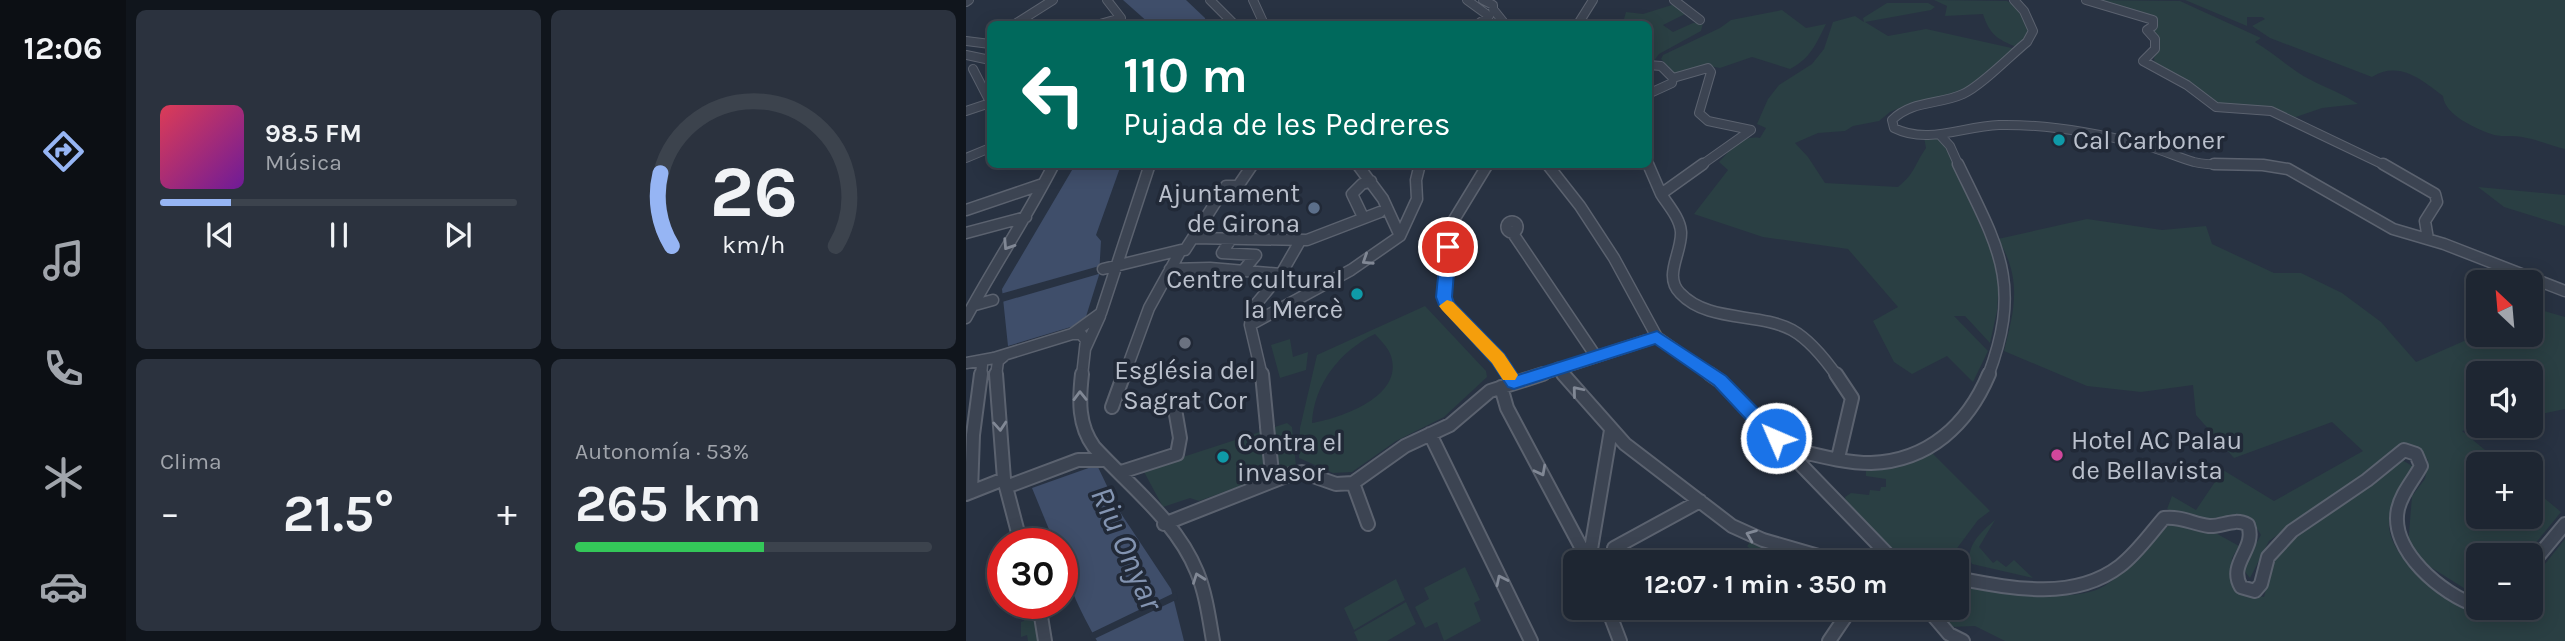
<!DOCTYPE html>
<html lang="es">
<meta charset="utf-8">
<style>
:root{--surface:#1e2632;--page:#2b323e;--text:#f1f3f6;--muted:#a1a5ac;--line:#3c434d;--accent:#96b5f4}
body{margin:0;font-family:Karla,sans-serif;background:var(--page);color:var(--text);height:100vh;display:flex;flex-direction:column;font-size:26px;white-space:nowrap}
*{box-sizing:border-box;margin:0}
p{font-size:23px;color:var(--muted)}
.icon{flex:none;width:38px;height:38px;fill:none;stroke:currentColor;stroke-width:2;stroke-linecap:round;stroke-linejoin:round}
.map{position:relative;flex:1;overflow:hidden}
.panel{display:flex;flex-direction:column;gap:10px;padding:10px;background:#10151c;width:840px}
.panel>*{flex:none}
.hud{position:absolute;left:21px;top:21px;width:665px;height:147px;border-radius:10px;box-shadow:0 4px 18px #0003,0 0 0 2px var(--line);background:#00695c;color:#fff;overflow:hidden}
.needle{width:46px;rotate:334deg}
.buttons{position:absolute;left:1500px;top:270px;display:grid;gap:14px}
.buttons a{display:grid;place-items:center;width:77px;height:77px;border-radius:10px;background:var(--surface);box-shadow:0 4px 18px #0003,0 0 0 2px var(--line);font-size:35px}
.speed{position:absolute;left:21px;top:528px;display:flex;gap:14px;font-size:35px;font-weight:700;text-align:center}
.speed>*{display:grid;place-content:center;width:91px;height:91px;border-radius:50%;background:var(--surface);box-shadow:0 4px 18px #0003,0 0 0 2px var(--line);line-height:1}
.speed .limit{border:10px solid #d22;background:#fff;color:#111}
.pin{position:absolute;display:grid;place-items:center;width:60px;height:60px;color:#fff;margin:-30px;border:4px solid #fff;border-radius:50%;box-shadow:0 2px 7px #0007}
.me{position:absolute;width:77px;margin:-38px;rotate:315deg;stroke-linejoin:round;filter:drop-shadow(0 0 5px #0008)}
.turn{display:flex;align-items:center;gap:24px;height:147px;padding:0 21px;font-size:32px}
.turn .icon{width:91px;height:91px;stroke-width:2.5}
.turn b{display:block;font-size:49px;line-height:60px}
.big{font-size:52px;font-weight:700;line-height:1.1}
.panel .widget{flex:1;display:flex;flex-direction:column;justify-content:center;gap:10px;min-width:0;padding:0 24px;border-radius:10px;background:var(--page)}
.panel .dial{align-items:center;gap:0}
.dial svg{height:182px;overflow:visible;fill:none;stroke:var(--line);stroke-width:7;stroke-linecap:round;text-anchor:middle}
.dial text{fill:var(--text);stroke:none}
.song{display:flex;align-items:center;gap:21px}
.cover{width:84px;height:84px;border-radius:10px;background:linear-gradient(135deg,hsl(350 70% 55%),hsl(280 70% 35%))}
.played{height:7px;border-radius:4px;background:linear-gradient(90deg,var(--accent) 20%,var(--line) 20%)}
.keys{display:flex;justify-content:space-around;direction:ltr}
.heat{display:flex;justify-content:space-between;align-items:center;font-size:38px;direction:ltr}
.charge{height:10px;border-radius:5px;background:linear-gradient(90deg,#34c759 53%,var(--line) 0)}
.panel .tiles{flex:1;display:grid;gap:10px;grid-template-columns:repeat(2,1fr)}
.trip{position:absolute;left:597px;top:550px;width:406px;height:70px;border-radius:10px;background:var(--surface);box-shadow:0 4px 18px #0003,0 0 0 2px var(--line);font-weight:700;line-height:70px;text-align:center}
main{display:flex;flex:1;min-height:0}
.dock{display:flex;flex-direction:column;width:126px;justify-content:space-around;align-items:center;background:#0c0f14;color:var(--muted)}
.dock .icon{width:49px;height:49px}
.dock .current{color:var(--accent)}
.dock b{font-size:32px;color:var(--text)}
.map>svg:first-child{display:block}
.green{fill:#2a3f43;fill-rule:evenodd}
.water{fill:#3f4e6a}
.pier{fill:#283242}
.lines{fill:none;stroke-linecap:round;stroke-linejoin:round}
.minor-far2-casing{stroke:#5b626f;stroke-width:10}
.minor-far1-casing{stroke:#5b626f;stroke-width:13}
.minor-casing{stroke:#5b626f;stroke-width:16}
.minor-far2{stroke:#3c4452;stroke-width:8}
.minor-far1{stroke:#3c4452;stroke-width:10}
.minor{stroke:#3c4452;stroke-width:12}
.oneway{stroke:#818895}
.route{fill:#1a73e8;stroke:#114b97;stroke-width:2}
.slow{fill:#f59e0b}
.culture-dot{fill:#0f9aa8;stroke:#212937;stroke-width:2.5}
.service-dot{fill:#5c6f8a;stroke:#212937;stroke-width:2.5}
.worship-dot{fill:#6b7280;stroke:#212937;stroke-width:2.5}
.hotel-dot{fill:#d1479c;stroke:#212937;stroke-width:2.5}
.labels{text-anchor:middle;stroke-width:7;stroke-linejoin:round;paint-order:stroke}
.poi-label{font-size:26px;fill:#bac0cc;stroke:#212937;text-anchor:start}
.near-water-label{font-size:33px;font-style:italic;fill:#8394b1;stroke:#212937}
</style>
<main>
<nav class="dock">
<b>12:06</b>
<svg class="icon current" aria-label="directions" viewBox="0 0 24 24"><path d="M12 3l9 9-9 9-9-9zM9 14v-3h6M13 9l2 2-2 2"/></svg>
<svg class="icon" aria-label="music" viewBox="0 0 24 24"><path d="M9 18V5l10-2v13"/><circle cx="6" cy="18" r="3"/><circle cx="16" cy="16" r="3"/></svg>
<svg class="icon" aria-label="phone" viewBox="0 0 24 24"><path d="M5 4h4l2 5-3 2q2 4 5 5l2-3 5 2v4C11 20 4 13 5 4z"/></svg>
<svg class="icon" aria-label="climate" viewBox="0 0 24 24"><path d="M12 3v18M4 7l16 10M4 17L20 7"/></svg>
<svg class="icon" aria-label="car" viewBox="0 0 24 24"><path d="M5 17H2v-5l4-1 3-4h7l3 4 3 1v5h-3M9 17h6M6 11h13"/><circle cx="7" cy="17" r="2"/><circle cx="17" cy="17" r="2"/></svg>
</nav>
<section class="panel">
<div class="tiles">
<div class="widget">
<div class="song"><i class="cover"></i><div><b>98.5 FM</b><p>Música</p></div></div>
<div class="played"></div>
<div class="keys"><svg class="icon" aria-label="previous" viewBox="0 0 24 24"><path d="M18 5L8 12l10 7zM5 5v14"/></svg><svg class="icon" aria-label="pause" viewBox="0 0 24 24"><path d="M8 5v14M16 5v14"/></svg><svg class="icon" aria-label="next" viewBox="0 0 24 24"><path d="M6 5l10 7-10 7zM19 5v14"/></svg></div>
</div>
<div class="widget dial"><svg viewBox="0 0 100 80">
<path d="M14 69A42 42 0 1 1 86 69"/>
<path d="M14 69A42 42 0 0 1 9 37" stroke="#96b5f4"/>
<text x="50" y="56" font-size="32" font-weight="700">26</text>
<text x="50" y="72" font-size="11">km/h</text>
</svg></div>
<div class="widget"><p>Clima</p>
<div class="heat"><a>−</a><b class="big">21.5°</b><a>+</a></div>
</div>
<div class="widget"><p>Autonomía · 53%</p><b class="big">265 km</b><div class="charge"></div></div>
</div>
</section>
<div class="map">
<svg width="1599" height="641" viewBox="0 0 1599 641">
<rect width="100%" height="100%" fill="#283242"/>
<path class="green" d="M968,0L1041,1C1050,6 1062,20 1062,31C1062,38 1055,42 1051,47C1032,40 1023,34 1017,14L979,16L981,6Z
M1122,0L1214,1L1295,38L1289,42C1308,53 1324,69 1343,79C1360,88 1376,93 1392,104L1356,108L1327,118L1255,105L1189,66L1188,58L1193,46L1184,31L1190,25Z
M1219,0H1599V149C1585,146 1570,139 1556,137C1547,135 1537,137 1528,135C1511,129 1479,116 1477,96C1456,80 1433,60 1406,77L1304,38L1286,26L1299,19L1296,17H1281V26Z
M921,3H962L969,7L965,10L899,22L922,36L960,29L1050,49L995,92L945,103L924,112L913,121L887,126L879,131L852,133L829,143L842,157L859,183L932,187C950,172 947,167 960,148L958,137L971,138L978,143L1029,259L1033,281L1031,311L1024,343L999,316H988L1022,351L1007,382L981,356L946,374L928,362L907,321L932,307L882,249L797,237L728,214L762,170L753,162C766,149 775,135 794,138L800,128L791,124L802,99L813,85L846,64L858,49L867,22L889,16L898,22L897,18Z
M709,4L721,13L697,25L707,32L727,23H737L735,31L693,54L687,62L683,63L682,24H664L658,19L660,12L677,14Z
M816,10L840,28L860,24C850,44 844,59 824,69L786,57L754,68L743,66L710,75L695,59L697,55L754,28L765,20Z
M1512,187L1599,195V226L1538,207Z
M1121,219L1196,230L1240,226L1246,244L1308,273H1335L1376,293L1415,322L1450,362L1514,334H1564L1565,312L1571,309L1599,317V409L1565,416L1564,373H1512V425H1521L1496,431L1536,464H1512V516H1564L1565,487L1595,512L1560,555H1512V597L1455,561L1442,546L1446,496L1459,479L1462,460L1447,449L1436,446L1303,541L1284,578L1276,568L1295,535L1289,525L1273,514L1237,520L1201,509L1206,496L1230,510L1257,470L1308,501L1397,451L1366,422L1268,458L1230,415L1227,385L1175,392L1121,386L1038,351C1049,308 1056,279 1032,239Z
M459,306L520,371L521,377L478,417L430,441L386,472L367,473L333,458L334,428L351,355ZM409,334C415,341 422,347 425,356C438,397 374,418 346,423C348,384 374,351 409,334Z
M324,339L327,357L342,352L340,370L314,378L305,345Z
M321,423L326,427L330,466L233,501L224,498L197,507L177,470Z
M963,450L1024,511L1012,520L986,555L973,561L938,560L880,502L879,497L885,493L903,495L904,490L914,491L915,487H920V479L900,476V469L923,468Z
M1436,460L1448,467C1437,485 1422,504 1423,526C1425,565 1487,599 1518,616L1543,607H1564L1565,581L1599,539V641H1039L1009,626L985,627L968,607H990L991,586C1027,591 1108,606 1140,585C1166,568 1184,543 1206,522L1246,531L1273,546L1266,558L1265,581L1279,594L1298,597L1306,564L1328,539L1399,490Z
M1029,520L1013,547L1027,563L1031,560L1040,567L1048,560L1067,578L1006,564C997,548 1017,530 1029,520Z
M786,540L850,562H785L779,558L784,549L781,546Z
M499,567L514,600L508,603L515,621L478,641L471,622L459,628L449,607L463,599L458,588Z
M430,579L439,600L388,630L378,608Z
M440,602L450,624L421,641H392L388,632Z
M52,604H62L70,618L73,641H62L61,635L55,637V622L58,621V613L49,616L48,606Z"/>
<path class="water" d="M157,0H220L239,18L240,24H184Z
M109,165H155L130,235L135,241L133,275L118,323L42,346L36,289Z
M131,465L152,509L205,589L218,641H131C115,612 96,577 96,544H89L66,488Z"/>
<path class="pier" d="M137,265L136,273L36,302L34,294Z
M210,592L212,599L126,640L123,634Z"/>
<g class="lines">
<defs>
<path id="minor-far2" d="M244,0L268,24
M287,0L298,24
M501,0L523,16L512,24
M517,0L527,5V9L539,24
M708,0L734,20
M1048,0L1058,11L1067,31L1061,42C1045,55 1015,86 997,94C973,105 946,100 926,120L928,128C962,145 997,126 1033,125C1080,124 1131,133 1177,145C1194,149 1211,157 1228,162C1253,168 1278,162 1303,166
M1120,0L1187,20V26L1181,30L1189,39V49L1177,61L1221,85L1250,107L1305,111L1420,166
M0,2L3,0
M49,24L87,0
M134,24L155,18L141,0
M612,24L627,0
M0,41L24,44
M0,55L24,60
M682,65L695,66L707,78
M7,69L24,102
M682,94L706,83L707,78L742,68L745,72L733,113L742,121L785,130L734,166
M0,111L24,103
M974,135L984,146L993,166
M0,158L24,148"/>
<path id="minor-far1" d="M391,164L417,199L434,236
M522,164L486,223L478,297L484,309L532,358L543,376
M581,164L614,206L648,258L691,337L746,376
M682,164L695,194L737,164
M992,164C1032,247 1057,283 1022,376
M1248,164L1297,165L1322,169L1427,229L1478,244L1599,291
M1417,164L1469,194L1471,202L1459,221L1462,239
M695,194C702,205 714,218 715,232C716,253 697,276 714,293C742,323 792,312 826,330C844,340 859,359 871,376
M0,210L77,184
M397,217L386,194L396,184L405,181
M540.5 227a5.5 5.5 0 1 1 11 0a5.5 5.5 0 1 1-11 0Z
M546,232L629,355
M0,233L60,217
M227,238L341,240L414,212
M265,239L256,253L290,255L276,272
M137,269L215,250
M204,269L244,268L315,274
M9,305L27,300
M0,318C28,266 61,217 88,164
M284,325L286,309L315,274L334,241
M106,334H115L120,340L116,376
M119,349L134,316
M0,363L28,358L106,334L135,313L184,164
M592,368L599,376
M15,376L16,365
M30,376L32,361L38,356
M158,376L183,308L215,250H219L260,186H272L287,164
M296,376L284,325L385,270L434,236L451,199L450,180L454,164
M571,376L691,337"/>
<path id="minor" d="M30,374L38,479L55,544
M116,374C113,400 112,425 128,447C164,486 211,522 231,572C240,594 243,618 247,641
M296,374L301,426
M542,374L548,383
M597,374L659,444L766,526L797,540L873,562
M744,374L754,381L929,562
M870,374L886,398L872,458
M535,387L541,408L623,562
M146,407L158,374
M301,427L307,481
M464,434L565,641
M820,448C847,454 877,463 905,463C963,461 1002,424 1023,374
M155,472L211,454L214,438L209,409
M387,483L402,524
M40,487L112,460H140
M5,492L7,435L15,374
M0,494L38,479
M198,524L325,474L336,472L370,484L387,483L439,446L484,425L524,391L577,374
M648,548L734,501
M623,561L645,430
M1564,566L1599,524
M990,578C1043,588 1107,602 1154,566C1171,553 1184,534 1198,518C1215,516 1227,524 1243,526C1257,527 1268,517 1282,525C1291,549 1261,563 1275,587L1289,591L1295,584L1302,557L1326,531L1401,480L1438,450L1450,454L1455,466C1447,481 1436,492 1432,509C1423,550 1476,595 1512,606
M73,604L79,641
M641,607L654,641
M960,607L983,634L997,641
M863,641L886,607"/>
</defs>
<use href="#minor-far2" class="minor-far2-casing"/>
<use href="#minor-far1" class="minor-far1-casing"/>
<use href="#minor" class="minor-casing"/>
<use href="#minor-far2" class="minor-far2"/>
<use href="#minor-far1" class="minor-far1"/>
<use href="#minor" class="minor"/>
</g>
<defs><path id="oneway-chevron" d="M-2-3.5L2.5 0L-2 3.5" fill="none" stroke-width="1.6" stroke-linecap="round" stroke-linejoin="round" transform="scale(1.75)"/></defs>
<g class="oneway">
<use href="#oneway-chevron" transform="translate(42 245) rotate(123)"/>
<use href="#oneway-chevron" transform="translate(401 260) rotate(147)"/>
<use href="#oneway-chevron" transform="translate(611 391) rotate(-130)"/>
<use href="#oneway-chevron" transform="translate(114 396) rotate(-91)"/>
<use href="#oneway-chevron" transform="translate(34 426) rotate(86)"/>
<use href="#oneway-chevron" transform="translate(575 471) rotate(62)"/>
<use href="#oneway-chevron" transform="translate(785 535) rotate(-158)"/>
<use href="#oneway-chevron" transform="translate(232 578) rotate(-110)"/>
<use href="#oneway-chevron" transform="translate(535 580) rotate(-116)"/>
</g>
<path class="route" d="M482,243L490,247L486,297L488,303L538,354L552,375L691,331L760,376L816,433L819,438L816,444L810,446L803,444L748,385L689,344L548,389L542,387L526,363L473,305L470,297L475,247Z"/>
<path class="slow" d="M481,300L487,302L538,354L552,375L549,380H537L526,363L476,310L473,306Z"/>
<g class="culture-dot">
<circle cx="1093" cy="140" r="7"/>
<circle cx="391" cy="294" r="7"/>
<circle cx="257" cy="457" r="7"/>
</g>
<circle class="service-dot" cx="348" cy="208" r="7"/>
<circle class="worship-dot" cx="219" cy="343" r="7"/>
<circle class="hotel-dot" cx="1091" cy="455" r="7"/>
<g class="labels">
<g class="poi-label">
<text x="1107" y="149">Cal Carboner</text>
<text x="334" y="202" text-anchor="end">Ajuntament<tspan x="334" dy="30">de Girona</tspan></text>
<text x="377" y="288" text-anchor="end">Centre cultural<tspan x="377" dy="30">la Mercè</tspan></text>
<text x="219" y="379" text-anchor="middle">Església del<tspan x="219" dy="30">Sagrat Cor</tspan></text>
<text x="1105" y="449">Hotel AC Palau<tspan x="1105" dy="30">de Bellavista</tspan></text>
<text x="271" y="451">Contra el<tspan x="271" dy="30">invasor</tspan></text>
</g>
<g class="near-water-label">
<text transform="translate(162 548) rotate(66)" y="12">Riu Onyar</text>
</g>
</g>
</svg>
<div class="buttons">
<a><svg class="needle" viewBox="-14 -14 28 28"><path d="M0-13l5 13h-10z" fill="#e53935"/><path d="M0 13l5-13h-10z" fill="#a1a5ac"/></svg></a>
<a><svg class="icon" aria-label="sound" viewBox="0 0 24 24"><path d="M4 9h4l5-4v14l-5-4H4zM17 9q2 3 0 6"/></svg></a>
<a>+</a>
<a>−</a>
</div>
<div class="speed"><div class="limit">30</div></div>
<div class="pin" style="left:482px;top:247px;background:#d93025"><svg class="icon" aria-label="arrive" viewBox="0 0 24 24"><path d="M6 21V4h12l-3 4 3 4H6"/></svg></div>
<svg class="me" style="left:810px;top:438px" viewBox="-20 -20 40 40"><circle r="17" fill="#1a73e8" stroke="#fff" stroke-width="3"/><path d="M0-11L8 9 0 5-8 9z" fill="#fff"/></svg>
<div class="trip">12:07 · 1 min · 350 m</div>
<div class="hud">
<div class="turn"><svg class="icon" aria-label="left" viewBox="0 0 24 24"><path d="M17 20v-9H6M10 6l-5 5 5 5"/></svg><div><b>110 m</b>Pujada de les Pedreres</div></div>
</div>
</div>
</main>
